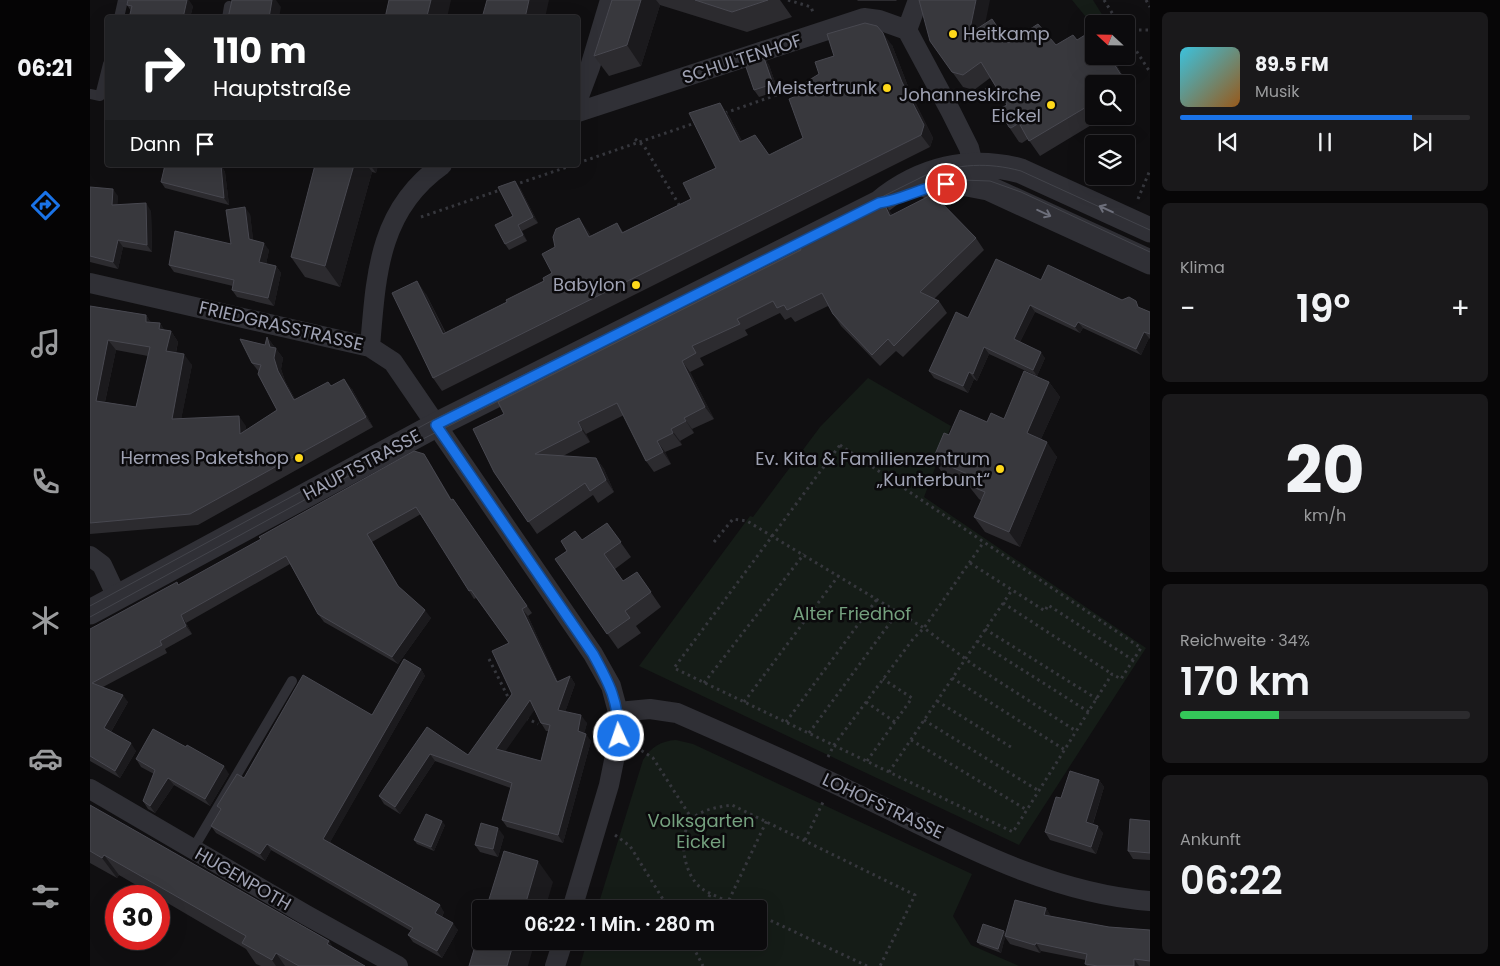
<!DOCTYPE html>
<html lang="de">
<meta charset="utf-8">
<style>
:root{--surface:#0c0b0d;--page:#1a191b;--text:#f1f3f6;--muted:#9a9b9d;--line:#2c2b2e;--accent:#1a73e8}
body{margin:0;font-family:Poppins,sans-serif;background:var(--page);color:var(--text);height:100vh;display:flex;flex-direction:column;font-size:19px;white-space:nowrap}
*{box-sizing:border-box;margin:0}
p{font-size:16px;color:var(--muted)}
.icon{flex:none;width:28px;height:28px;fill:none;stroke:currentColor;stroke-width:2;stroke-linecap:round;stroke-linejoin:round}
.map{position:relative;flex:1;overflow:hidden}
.details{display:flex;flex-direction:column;gap:12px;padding:12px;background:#070607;width:350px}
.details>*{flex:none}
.top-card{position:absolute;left:15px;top:15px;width:475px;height:152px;border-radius:5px;box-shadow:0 5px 20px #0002,0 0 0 1px var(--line);background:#202124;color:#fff;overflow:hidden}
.needle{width:32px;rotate:292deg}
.tools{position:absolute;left:995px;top:15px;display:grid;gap:10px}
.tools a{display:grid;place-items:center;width:50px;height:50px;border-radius:5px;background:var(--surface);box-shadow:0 5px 20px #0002,0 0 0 1px var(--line);font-size:25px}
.speed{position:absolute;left:15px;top:885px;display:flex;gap:10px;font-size:25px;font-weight:700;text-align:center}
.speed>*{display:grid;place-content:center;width:65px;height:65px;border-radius:50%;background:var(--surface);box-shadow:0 5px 20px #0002,0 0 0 1px var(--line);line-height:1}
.speed .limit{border:8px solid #d22;background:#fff;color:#111}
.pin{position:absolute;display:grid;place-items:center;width:42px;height:42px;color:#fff;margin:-21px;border:2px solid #fff;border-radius:50%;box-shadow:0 1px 5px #0007}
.me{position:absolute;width:55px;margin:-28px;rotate:357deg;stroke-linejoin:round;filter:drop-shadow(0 0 4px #0008)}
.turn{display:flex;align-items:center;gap:18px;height:105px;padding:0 25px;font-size:22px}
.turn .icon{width:65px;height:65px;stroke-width:2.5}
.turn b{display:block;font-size:35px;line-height:42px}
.then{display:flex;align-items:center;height:48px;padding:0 25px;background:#0003;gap:10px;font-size:19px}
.big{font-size:38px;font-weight:600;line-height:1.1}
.details .card{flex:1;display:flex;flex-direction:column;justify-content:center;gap:8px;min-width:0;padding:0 18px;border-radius:8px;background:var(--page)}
.details .dial{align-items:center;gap:0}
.dial b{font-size:65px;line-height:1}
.song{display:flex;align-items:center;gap:15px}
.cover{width:60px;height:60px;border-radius:8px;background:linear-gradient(135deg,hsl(190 70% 55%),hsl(30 70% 35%))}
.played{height:5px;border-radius:2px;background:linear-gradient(90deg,var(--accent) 80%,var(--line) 80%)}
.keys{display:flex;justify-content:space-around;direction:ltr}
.heat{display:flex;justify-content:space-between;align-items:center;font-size:28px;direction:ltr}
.charge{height:8px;border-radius:4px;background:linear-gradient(90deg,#34c759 34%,var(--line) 0)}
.trip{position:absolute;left:382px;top:900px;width:295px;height:50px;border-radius:5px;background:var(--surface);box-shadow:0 5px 20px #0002,0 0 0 1px var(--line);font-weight:600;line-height:50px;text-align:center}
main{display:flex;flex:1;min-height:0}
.menu{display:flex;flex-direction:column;width:90px;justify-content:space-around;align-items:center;background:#050405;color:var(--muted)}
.menu .icon{width:35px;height:35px}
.menu .selected{color:var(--accent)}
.menu b{font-size:22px;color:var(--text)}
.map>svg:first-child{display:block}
.green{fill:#151c17}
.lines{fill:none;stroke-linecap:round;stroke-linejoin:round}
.path{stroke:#36373d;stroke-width:3;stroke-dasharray:2.5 4;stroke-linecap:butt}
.service{stroke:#303036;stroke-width:10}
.minor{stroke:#303036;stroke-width:20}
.tertiary{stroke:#303036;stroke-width:25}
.tram{stroke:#43444b;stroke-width:1}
.wall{fill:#2c2b2f;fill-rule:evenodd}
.shaded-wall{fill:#1b1a1d}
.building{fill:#38383d;stroke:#484850;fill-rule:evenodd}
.oneway{stroke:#6d6f7b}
.route-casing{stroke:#114b97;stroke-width:12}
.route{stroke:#1a73e8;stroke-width:9}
.poi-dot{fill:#fed81a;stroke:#0b0a0c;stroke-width:2}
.labels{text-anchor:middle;stroke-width:5;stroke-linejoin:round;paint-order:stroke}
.poi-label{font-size:18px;fill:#9fa2b3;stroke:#0b0a0c;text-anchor:end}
.street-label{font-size:18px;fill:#9fa2b3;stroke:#0b0a0c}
.park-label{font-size:18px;fill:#74a07e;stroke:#0b0a0c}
</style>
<main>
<nav class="menu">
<b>06:21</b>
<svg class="icon selected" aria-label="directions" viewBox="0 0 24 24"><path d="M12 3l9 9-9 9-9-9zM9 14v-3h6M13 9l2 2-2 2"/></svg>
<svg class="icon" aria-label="music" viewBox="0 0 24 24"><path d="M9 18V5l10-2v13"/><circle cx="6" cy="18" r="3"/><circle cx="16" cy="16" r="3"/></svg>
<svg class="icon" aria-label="phone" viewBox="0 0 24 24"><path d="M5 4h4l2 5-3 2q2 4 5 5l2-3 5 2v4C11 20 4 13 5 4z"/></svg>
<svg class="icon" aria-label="climate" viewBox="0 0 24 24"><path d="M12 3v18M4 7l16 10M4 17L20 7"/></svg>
<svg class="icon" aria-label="car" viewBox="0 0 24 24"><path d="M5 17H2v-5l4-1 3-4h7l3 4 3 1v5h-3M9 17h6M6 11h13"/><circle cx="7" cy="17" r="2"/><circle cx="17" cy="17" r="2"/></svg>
<svg class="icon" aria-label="filters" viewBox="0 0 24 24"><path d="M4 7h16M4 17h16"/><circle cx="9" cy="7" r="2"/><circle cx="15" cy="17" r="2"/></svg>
</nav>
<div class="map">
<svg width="1060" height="966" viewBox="0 0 1060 966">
<rect width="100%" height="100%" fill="#100f11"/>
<path class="green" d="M982,0H1003L1018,24H1004V27Z
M778,378L861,426L834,497L1056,648L929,845L549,666L660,516L663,517L730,427Z
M586,740L603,744L882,874L863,916L881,945L929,966H490L497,941H669V909H507L553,760C561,747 571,741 586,740Z"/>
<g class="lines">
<path class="path" d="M698,0L721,7L724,15
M1014,0L1029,24
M1056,0L1060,7
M1036,30H1060
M1036,35L1060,72
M879,101L897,89L905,102L915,96
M635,113L695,92
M545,139L554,146L591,208
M488,163L608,122
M424,185L483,165
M1048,199L1060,170
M331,217L413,189
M750,445L1051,648L1031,679L1022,674L923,832L584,668Z
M624,542L643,519L657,521L834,628L885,666L986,731
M880,563L955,611L958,605L1043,660
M913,603L1022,674
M895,629L1007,699
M887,641L999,712
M399,659L420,701
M862,678L975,750
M614,683L714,554
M847,701L924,749
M654,702L749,575
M776,702L805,722
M436,718L448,724
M834,720L949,791
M696,722L787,599
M719,733L808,612
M821,740L937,810
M546,747L563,758L602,819
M738,757L744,745L823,639L834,628L893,543
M777,761L822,698L793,679
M799,772L922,590
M525,835L540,846L579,909
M715,840L734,800
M639,900L677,820
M614,909L621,892
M656,909C642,902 624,897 611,888C594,875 586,835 603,818C613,809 629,807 642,805L825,895L790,966
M669,915L777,966
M600,941L613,966"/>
<path class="service" d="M29,18L33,0
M137,18L139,6
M0,94L10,96L18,64
M103,849L202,681"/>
<path class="minor" d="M817,30L861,112L879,148L883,164
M817,30L828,0
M488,99L500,67L520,0
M488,112L774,18L789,20L817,30
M0,283L280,347L303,362L503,654L521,686L528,712L529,736L519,785L482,909
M280,347C286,276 288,210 352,165
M0,556L12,565L27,597
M528,712L560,709L587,713C651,741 715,769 777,799C867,842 958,893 1060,901
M0,789L216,915L308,966
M465,966L473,941"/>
<path class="tertiary" d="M838,186L872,183L898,188L1060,262
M0,612L346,425L789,203C830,169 880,157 931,171L1060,230"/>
<path class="tram" d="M784,213L840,186L856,181L872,180L900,181L931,192L1060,252
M0,606L343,420L836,175C869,164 898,162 931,171L1060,230
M0,617L253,479L722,244"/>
</g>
<path class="wall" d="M522,0H690L702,17L657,32L570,5L551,66L519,76L504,56Z
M767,0H807L806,1H768Z
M37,5L103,6L100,18H39L41,11Z
M895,23L918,43L966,45L987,40L1004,56H1021L1045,96L1036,101V84H1004V116H1023L1010,124L1008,121L950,156L938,139L932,143L929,142L919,127L917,105L900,78L884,90L873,87L840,41Z
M802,45L821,94L843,138L840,147L352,391L343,378L336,294L356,333L417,302L454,281L462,273L498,231L501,236L527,223L533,232L601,199L626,168L630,103L639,116L652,141L679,155L713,138L711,94Z
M674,58L679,65L688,91L669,97L664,90Z
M131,165L135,172L139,205L75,188L71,182Z
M225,165H288L286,173L282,172L250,287L215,277L201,257Z
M0,187L28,196L27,205L61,211L62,252L33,247L28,269L0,262Z
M430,188L448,223L432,231L437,241L419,250L415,244L423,216Z
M160,214L163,240L179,250L176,264L186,266L191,273L184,306L147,297L142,290L143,286L84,272L79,265L141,244Z
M803,215L886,238L894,250L844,299L849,301L857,313L813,357L806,351L790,366L751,326L743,314L738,306L705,322L701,317L695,320L690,313L655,330L658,335L610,358L614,365L600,372L624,419L602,429L604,433L590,441L592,445L575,452L581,464L564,472L556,461L534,415L496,434L500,442L473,456L506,458L514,469L524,492L508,503L503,495L447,534L404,472Z
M951,280L1051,308L1060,312V339L1059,338L1051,355L993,328L990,333L945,312L930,342L955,358L947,376L899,354L887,381L884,379L878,393L844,378L839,371L878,318Z
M0,306L56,315L61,323H70L74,330L81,331L88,342L86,353L102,365L91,419L156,426V430L187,410L169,372L162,363L175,345L177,337L193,358L191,369L195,381L205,399L241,386L262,389L283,427L108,525L0,534ZM26,350L58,356L46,407L15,402Z
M959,382L970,397L951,439L967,457L930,547L895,532L884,517L892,501L889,499L878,485L853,474L843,459L859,435L897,422L914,419Z
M334,454L362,500L363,499L442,613L438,616L468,682L480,676L485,684L475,712L497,723L494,733L501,741L473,843L417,827L412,820L421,788L345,761L310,814L294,804L289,796L337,727L378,755L422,694L419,643L386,598L384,599L379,591L331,514L282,542L309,587L341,618L308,664L234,622L228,614L200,564L96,623L102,634L75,649L77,653L13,687L38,702L21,732L46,751L30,778L0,761V629L89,585ZM444,709L451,723L456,731H459L451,761L415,751Z
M517,523L541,557L525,569L533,581L547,572L571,607L546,626L551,633L528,649L465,559Z
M331,669L335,676L240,842L354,912L352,917L368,930L352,958L323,942L318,935L321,931L181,850L175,861L126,833L121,826L130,810L127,806L154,778L282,715Z
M46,759L139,774L120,806L84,785L65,813L58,809L53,801L64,774L51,767Z
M1009,780L1014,787L1003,824L1013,833L1006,854L960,840L955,832L971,798Z
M0,805L239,941L243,948L275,966H171L166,964L156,949L69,898V896H65L29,875L27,878L0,863Z
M1060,821V860L1043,859L1038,851Z
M355,825L344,851L327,844L324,840Z
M414,836L408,857L390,852L385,845Z
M956,908L961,917L1019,927L1060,930V966H997L995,964L996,960L951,951L950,953L920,944L915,937L911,953L890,945L887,942L914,931L916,934Z"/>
<path class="shaded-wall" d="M97,0H99L103,6L100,18H93Z
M182,0H186L191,7L189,18H179Z
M341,0H361L357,18H339L337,16Z
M439,0H459L455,18H435Z
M551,0H566L570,5L551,66L537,45Z
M886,0H900L890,49L879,34Z
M793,33L802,45L821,94L843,138L840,147L831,135L812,82Z
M1019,56H1021L1045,96L1035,81Z
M674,58L679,65L688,91L683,84Z
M630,103L639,116L659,155L650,142Z
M131,165L135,172L139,205L134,198Z
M264,165H277L282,172L250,287L235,266Z
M280,165H288L286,173Z
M425,181L430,188L448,223L443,217Z
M23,189L28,196L27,212L22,205Z
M56,203L61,211L62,252L57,245Z
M794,203L803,215L800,216Z
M155,207L160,214L164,246L159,239Z
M489,218L498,231L508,250L499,237Z
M428,225L432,231L437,241L433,235Z
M28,240L33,247L28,269L23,262Z
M174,243L179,250L175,269L169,262Z
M186,266L191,273L184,306L178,298Z
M327,281L336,294L362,347L353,334Z
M940,305L945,312L928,346L924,339Z
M56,315L63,326L56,322Z
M988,322L993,328L990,333L985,327Z
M70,323L77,334L69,329Z
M81,331L88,342L84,361L76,351Z
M1054,332L1059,338L1051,355L1046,349Z
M177,337L193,358L191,369L195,381L211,410L204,400L188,371Z
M18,340L26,350L13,411L6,401Z
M894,347L899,354L887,381L883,374Z
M951,352L955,358L947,376L943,370Z
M94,354L102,365L89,430L82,419Z
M592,361L600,372L624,419L615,407Z
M879,372L884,379L878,393L873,386Z
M254,379L262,389L283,427L276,417Z
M959,382L970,397L947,448L937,433Z
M149,416L156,426L157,445L150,434Z
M594,418L602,429L604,433Z
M488,422L496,434L500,442L492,430Z
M581,429L590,441L592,445L583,433Z
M567,441L575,452L581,464L573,452Z
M957,442L967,457L930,547L919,532Z
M334,454L339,461L366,508L361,500Z
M506,458L514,469L524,492L516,480Z
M277,534L282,542L313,593L308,586Z
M432,609L438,616L472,690L467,682Z
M335,610L341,618L308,664L302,657Z
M91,615L96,623L102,634L96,626Z
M331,669L335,676L238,846L233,839Z
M480,676L485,684L473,718L468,710Z
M33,695L38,702L19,735L14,728Z
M440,700L446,708L412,756L406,749Z
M491,715L497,723L493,739L488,731Z
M496,734L501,741L473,843L468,835Z
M41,743L46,751L30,778L25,771Z
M340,754L345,761L310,814L305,807Z
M134,766L139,774L120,806L115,799Z
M78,778L84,785L65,813L60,806Z
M1009,780L1014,787L1001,829L996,822Z
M352,821L355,825L344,851L341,847Z
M1008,826L1013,833L1006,854L1001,847Z
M408,828L414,836L408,857L403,849Z
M177,844L181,850L175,861L170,854Z
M14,855L29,875L27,878L12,858Z
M448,861L463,882L455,909H434Z
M350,905L354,912L350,920L345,913Z
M956,908L961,916L959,923L954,915Z
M363,923L368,930L352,958L347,951Z
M914,931L916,934L911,953L908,949Z
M239,941L253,962L237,944Z
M424,941H445L438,966H417Z
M946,943L951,951L950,953L945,945Z
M186,953L195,966H186L182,960Z
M1044,959L1049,966H1044Z"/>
<path class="building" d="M38,0H97L93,18H88L81,16V18H39L42,6L37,5Z
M142,0H182L179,18H138Z
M299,0H341L337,16L343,18H295Z
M397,0H439L435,18H392Z
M522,0H551L537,45L504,56Z
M605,0H678L642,12Z
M829,0H886L879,34L902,19L918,43L948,24L966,45L983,35L987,40L1003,30L1004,31V56H1019L1035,81L1030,84H1004V106L1000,109L998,106L939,141L929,123L921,128L919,127L909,109L917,105L891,62L873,75L862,72L840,41Z
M775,23L787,26L793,33L812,82L834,125L831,135L343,378L302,293L327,281L353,334L417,302L416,300L454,281L453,278L462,273L452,254L465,247L463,237L466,229L489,218L499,237L527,223L532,233L601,199L593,183L626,168L599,113L630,103L650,142L665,135L679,155L713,138L699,99L711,94L716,82L729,74L725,62L744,56L737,34Z
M674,58L683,84L664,90L655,64Z
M75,165H131L134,198L71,182Z
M225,165H264L235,266L201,257Z
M425,181L443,217L428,225L433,235L415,244L405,225L423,216L408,187Z
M0,187L23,189L22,205L56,203L57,245L28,240L23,262L0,256Z
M843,194L886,238L830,292L849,301L804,346L798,339L782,355L743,314L732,293L697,310L694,305L687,308L683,301L647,319L650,324L602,346L606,353L592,361L615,407L594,418L596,421L581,429L583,433L567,441L573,452L556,461L527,403L488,422L492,430L445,454L506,458L516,480L500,491L495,483L438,522L404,472L383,429L414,414L408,402L711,250L709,246L794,203L800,216Z
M155,207L159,239L174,243L169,262L186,266L178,298L142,290L144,280L79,265L85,231L141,244L136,210Z
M906,259L951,280L958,265L1032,300L1039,297L1046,301L1048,307L1060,312V334L1054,332L1046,349L988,322L985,327L940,305L924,339L951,352L943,370L894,347L883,374L879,372L873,386L839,371L866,312L878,318Z
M0,306L56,315V322L70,323L69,329L81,331L76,351L94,354L82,419L149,416L150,434L187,410L168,374L171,365L162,363L150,339L175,345L177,337L180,347L186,348L184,358L188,371L204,400L238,382L241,386L254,379L276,417L100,514L0,523ZM18,340L60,347L46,407L6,401Z
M934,371L959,382L937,433L957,442L919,532L884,517L895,492L878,485L882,476L843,459L854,433L859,435L870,410L897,422L901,413L914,419Z
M324,451L334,454L361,500L363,499L437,606L432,609L467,682L480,676L468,710L491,715L488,731L496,734L468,835L412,820L422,783L340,754L305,807L289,796L337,727L378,755L422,694L402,651L419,643L381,590L379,591L326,507L277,534L308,586L335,610L302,657L228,614L196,556L91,615L96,626L70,641L72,645L2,683L33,695L14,728L41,743L25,771L0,756V629L87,582L88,585L171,539L169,537ZM440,700L451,723L460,725L451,761L406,749Z
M517,523L531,542L514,554L533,581L547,572L561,592L535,611L540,618L517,634L465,559L477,551L471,541L485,531L492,540Z
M314,659L331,669L233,839L350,905L345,913L363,923L347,951L318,935L323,928L177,844L170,854L121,826L131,809L127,806L147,774L154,778L213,675L282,715Z
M63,729L96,747L97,745L134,766L115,799L78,778L60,806L53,801L65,770L46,759Z
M980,771L1009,780L996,822L1008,826L1001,847L955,832L966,797L971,798Z
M0,805L239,941L237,944L275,966H209L186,953L182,960L152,943L156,936L14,855L12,858L0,851Z
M336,814L352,821L341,847L324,840Z
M1040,819L1060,821V853L1038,851Z
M391,823L408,828L403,849L385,845Z
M414,851L448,861L434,909H396Z
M925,900L956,908L954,915L1019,927L1060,930V961L1044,959V966H1008L995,964L997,954L946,943L945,945L915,936Z
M893,924L914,931L908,949L887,942Z
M391,926V941H424L417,966H379Z"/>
<defs><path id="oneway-shaft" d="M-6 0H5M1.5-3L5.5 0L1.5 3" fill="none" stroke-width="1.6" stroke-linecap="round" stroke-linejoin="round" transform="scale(1.25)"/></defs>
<g class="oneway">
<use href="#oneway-shaft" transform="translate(1016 209) rotate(-156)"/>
<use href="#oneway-shaft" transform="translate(954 213) rotate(25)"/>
</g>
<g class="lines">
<defs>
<path id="route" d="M529,736C528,700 520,685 503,654L346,425L789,203C815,199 831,187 856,184"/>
</defs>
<use href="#route" class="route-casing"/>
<use href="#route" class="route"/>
</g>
<g class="poi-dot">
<circle cx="863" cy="34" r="5"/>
<circle cx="797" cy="88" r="5"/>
<circle cx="961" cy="105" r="5"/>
<circle cx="546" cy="285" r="5"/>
<circle cx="209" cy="458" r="5"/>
<circle cx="910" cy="469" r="5"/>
</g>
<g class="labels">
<g class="poi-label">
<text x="873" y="40" text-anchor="start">Heitkamp</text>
<text x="787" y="94">Meistertrunk</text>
<text x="951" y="101">Johanneskirche<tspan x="951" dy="21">Eickel</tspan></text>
<text x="536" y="291">Babylon</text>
<text x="199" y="464">Hermes Paketshop</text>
<text x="900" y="465">Ev. Kita &amp; Familienzentrum<tspan x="900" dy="21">„Kunterbunt“</tspan></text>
</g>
<g class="street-label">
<text transform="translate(652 59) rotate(-18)" y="6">SCHULTENHOF</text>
<text transform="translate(191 326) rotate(13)" y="6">FRIEDGRASSTRASSE</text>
<text transform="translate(272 465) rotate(-28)" y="6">HAUPTSTRASSE</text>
<text transform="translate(793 806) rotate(25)" y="6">LOHOFSTRASSE</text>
<text transform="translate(153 879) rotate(30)" y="6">HUGENPOTH</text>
</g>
<g class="park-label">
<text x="762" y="620">Alter Friedhof</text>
<text x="611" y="827">Volksgarten<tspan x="611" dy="21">Eickel</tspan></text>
</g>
</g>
</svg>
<div class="tools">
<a><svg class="needle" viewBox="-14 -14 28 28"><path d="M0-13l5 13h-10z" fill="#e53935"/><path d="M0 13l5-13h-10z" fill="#9a9b9d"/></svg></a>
<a><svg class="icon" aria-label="search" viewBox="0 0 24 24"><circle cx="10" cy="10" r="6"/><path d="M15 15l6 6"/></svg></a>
<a><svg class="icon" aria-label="layers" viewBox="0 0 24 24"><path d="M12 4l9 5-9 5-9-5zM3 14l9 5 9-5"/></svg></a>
</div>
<div class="speed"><div class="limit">30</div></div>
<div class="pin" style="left:856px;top:184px;background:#d93025"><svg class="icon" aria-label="arrive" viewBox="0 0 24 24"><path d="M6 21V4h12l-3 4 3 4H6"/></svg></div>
<svg class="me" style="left:529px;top:736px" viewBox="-20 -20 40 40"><circle r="17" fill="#1a73e8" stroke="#fff" stroke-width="3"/><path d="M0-11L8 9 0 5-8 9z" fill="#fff"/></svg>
<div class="trip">06:22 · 1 Min. · 280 m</div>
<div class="top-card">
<div class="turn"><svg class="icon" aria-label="right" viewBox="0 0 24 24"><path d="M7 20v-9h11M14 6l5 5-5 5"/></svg><div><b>110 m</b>Hauptstraße</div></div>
<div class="then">Dann<svg class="icon" aria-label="arrive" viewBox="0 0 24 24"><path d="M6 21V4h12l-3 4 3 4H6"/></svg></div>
</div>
</div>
<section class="details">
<div class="card">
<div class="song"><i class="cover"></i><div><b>89.5 FM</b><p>Musik</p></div></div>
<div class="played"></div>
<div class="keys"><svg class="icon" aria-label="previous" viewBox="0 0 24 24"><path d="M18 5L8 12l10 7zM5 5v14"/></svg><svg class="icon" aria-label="pause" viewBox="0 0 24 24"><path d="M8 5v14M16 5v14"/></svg><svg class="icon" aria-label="next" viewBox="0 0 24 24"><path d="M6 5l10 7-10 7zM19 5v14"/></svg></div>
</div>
<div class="card"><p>Klima</p>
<div class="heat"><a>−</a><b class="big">19°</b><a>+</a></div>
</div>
<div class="card dial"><b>20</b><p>km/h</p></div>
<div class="card"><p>Reichweite · 34%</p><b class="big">170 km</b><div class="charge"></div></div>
<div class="card"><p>Ankunft</p><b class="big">06:22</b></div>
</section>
</main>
